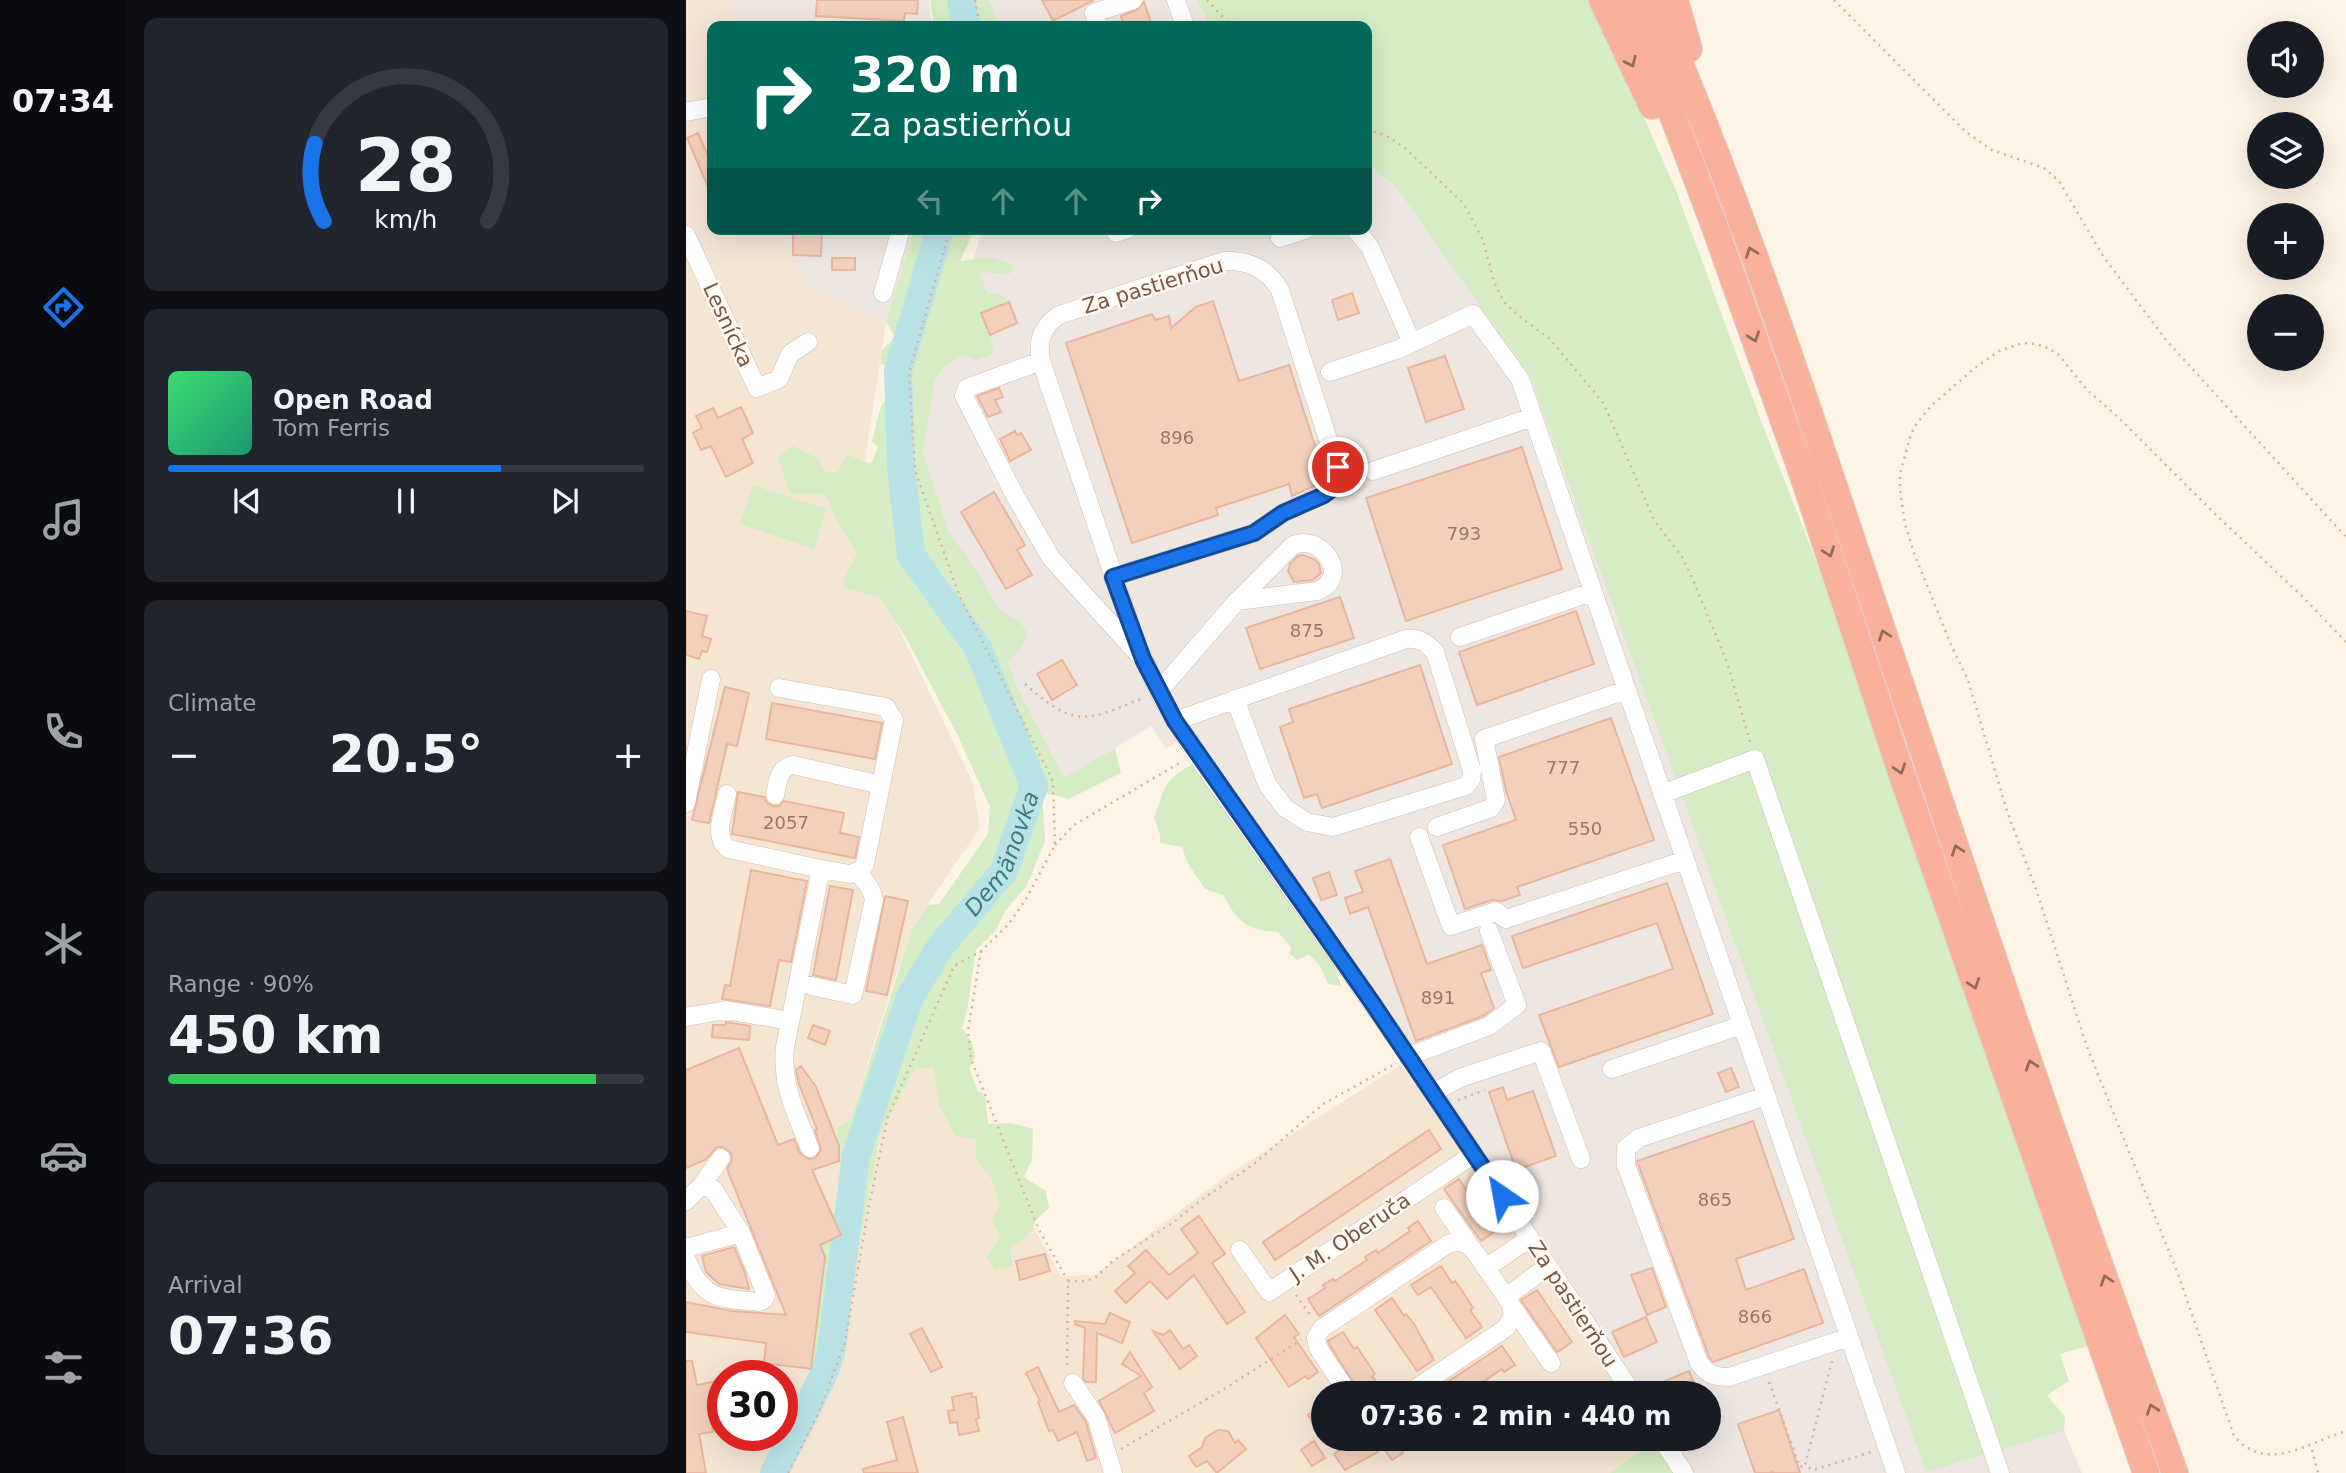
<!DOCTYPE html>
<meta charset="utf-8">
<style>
:root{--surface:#171b24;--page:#20242c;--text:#f1f3f6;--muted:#9ea1a6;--line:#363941;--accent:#1a73e8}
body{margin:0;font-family:"DejaVu Sans",sans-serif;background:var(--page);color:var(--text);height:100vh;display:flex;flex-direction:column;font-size:26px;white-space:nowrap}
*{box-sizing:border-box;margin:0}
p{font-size:23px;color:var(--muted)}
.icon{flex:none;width:38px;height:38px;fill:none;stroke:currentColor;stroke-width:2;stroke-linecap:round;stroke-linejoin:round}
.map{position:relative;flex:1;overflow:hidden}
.details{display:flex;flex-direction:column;gap:18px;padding:18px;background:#0d0f14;width:560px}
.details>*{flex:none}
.guide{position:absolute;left:21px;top:21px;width:665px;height:214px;border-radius:14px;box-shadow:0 7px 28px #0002;background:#00695c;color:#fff;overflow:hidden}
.fabs{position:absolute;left:1561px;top:21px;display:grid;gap:14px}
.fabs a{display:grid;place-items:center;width:77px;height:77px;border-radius:50%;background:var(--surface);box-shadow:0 7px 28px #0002;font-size:35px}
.speed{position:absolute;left:21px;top:1360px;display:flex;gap:14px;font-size:35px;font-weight:700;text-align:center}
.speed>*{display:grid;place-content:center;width:91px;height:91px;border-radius:50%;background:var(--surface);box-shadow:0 7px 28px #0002;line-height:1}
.speed .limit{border:10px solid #d22;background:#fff;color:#111}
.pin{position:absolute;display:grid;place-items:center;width:60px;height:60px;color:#fff;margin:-30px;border:4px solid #fff;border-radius:50%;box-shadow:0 2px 7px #0007}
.me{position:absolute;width:77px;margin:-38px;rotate:327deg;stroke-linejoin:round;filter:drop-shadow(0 0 5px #0008)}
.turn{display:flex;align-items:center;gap:24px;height:147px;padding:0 28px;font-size:32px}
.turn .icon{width:91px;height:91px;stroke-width:2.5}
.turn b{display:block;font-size:49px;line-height:60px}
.lanes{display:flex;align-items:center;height:66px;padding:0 28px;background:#0003;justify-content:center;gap:35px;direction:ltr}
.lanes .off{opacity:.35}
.big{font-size:52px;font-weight:700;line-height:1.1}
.details .card{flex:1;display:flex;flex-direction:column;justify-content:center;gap:10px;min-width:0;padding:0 24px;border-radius:14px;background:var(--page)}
.details .dial{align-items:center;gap:0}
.dial svg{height:182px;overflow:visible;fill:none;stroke:var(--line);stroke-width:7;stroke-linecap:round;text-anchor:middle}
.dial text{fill:var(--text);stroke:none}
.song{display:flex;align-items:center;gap:21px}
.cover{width:84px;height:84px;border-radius:10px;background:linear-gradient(135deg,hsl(140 70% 55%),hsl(160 70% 35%))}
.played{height:7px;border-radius:4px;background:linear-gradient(90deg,var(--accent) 70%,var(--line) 70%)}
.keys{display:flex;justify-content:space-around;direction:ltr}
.heat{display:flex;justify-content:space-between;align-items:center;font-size:38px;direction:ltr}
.charge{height:10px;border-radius:5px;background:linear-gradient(90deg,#34c759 90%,var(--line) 0)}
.trip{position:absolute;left:625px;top:1381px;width:410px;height:70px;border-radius:35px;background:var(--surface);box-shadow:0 7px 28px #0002;font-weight:700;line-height:70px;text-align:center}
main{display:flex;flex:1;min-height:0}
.dock{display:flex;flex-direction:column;width:126px;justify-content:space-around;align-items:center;background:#090b0e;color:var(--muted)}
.dock .icon{width:49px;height:49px}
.dock .active{color:var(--accent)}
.dock b{font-size:32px;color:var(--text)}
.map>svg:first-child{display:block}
.residential{fill:#f5e6d4;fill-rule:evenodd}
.industrial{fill:#eee6e0}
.green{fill:#d5ecc4}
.water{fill:#bae3e8;stroke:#9fd3db;stroke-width:2}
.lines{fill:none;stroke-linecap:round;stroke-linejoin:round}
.river{stroke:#bae3e8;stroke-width:28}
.building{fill:#f4d1bd;stroke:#e8b79c;stroke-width:2}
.minor-casing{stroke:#d2bdae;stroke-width:19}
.highway-casing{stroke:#dcd4d0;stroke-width:28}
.path{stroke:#d9b49f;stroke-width:2.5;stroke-dasharray:2 5;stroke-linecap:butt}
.minor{stroke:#fff;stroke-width:18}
.highway{stroke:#fab19b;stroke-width:26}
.oneway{stroke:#926b59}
.route-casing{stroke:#114b97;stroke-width:18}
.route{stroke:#1a73e8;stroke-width:12}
.labels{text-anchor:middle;stroke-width:5;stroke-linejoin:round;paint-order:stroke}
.number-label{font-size:18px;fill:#977766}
.street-label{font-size:21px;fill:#785949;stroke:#fff8ee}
.water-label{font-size:23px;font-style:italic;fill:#3f7b86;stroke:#fff8ee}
</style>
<main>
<nav class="dock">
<b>07:34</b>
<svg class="icon active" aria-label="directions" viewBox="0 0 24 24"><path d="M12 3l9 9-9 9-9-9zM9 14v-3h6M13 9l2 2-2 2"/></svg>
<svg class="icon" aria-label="music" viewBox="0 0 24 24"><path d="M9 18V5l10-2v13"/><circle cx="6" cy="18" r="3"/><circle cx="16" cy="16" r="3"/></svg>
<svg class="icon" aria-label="phone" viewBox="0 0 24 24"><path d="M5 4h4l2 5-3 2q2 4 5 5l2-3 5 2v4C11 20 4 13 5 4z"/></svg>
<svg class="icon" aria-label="climate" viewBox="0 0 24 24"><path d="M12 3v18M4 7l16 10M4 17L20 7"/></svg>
<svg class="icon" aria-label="car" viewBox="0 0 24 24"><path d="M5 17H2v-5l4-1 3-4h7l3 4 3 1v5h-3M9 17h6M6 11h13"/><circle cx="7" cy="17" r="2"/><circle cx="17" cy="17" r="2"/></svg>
<svg class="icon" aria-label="filters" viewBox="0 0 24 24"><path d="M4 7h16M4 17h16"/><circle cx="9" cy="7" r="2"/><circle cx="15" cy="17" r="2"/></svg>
</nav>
<section class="details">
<div class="card dial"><svg viewBox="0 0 100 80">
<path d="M14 69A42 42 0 1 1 86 69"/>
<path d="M14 69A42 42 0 0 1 10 35" stroke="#1a73e8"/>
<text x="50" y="56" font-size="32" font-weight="700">28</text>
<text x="50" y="72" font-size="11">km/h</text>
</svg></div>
<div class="card">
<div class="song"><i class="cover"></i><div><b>Open Road</b><p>Tom Ferris</p></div></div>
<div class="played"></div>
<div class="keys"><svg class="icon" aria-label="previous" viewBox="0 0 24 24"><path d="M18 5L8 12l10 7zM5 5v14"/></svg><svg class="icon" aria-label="pause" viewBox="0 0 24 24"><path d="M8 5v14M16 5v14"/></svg><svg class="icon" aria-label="next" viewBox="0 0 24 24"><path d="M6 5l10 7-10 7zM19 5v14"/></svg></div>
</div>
<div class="card"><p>Climate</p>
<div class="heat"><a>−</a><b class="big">20.5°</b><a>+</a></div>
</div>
<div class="card"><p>Range · 90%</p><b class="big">450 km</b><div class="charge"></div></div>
<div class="card"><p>Arrival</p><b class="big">07:36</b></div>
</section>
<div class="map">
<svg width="1660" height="1473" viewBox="0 0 1660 1473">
<rect width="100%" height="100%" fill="#fdf4e6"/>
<path class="residential" d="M0,0H49L46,4L50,26H26V229H94L104,256L124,286L200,322L179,460L158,514L286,781L294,828L227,926L193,1027L165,1119L153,1255L130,1370L79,1473H0ZM37,1376H96V1435H37Z
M259,1050L302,1145L375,1276L409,1275L543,1174L716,1064L868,1287L936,1393H637V1438H966L968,1442L924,1473H98L127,1419L156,1343L194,1134L230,1068Z"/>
<path class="industrial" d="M49,0H243L246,26H50L46,4Z
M304,0H511L524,26H312Z
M681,162L711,187L845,379L1240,1472L1378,1431L1396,1473H1008L985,1439L1022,1438V1393H955L822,1194L506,731L480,749L465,726L378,779L283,593L237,451L259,319L272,315L296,229H681Z
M94,229H228L200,322L124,286L104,256Z"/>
<path class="green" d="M244,0H304L312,26H248Z
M511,0H906L989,188L1077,426L1131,563L1402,1346L1374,1354L1383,1381L1361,1395L1379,1417L1378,1431L1240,1472L845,379L711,188L681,162V26H524Z
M228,229H289L274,261L306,257L328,266L324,274L293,272L302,294H315L323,302L296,313L304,335L308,353L291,360L278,355L261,364L249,379L237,452L263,532L295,578L312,608L325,618L333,620L341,633L337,644L322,663L330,685L378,778L429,748L435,773L383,799L356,792L359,841L340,887L319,911L310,930L290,950L281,1010L276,1028L286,1043L289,1057L283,1068L292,1091L299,1095L302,1124L324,1123L347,1129L346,1160L338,1177L360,1191L363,1208L351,1219L342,1236L325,1248L326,1266L309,1270L301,1257L314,1238L307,1221L314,1203L305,1178L290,1159V1140L269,1135L253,1105L248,1068H230L194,1134L156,1343L143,1379L130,1370L127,1350L134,1245L154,1235L145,1214L157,1206L151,1128L165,1119L227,926L242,905L253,904L302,834L304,807L272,736L220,638L195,598L156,587L159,577L171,554L149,517L139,494H104L92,457L107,446L133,459L137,471L151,473L161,455L185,464L192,447L186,441L195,406L220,379V370L194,364L196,350L209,337L200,322Z
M67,485L140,509L128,549L54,524Z
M505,765L512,769L646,956L655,986L642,984L634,966L623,954L611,960L604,954L605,947L592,932C560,930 552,922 537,895L519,889L501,862L496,847L474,843V835L468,817C479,789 477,780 505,765Z
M968,1442L989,1473H924Z"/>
<path class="water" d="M130,1370L143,1379L127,1419L98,1473H79Z"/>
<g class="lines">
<g class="river">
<path d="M275,0L280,26"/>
<path id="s1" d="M88,1473L136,1378L145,1353L170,1155L224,997L254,947L318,871L348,786L292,648L225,555L215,468L212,371L254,229"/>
</g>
</g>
<path class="building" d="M131,0H232L231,14L219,13L218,21L130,16Z
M356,0H408L367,21Z
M458,2L466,26H438L435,16L451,10Z
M12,133L26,165V196L1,138Z
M107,229H136L135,256L107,255Z
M146,258H169V270H146Z
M666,293L673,313L652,320L646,300Z
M527,301L553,381L603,365L639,477L632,484L606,496L603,484L530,508L532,515L446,543L380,343L466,314L469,320L483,316L485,328L510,307Z
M323,302L331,323L304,335L295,313Z
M759,356L778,409L740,422L722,368Z
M313,388L317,397L309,400L315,412L302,417L291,396Z
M55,407L67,433L56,439L67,463L40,477L25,446L15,450L7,433L16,428L10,416L27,408L32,418Z
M329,431L331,435L335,433L345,450L324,461L314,439Z
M836,447L876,569L720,621L680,498Z
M308,492L339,545L331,550L346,575L320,589L275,512Z
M617,555L628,559L633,564L635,573L627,580L608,582L602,571L604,564L612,556Z
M654,597L668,638L574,669L560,628Z
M0,611L21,616L16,636L25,639L21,652L16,651L13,659L0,655Z
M890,611L908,664L791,705L773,652Z
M376,660L391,685L366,700L351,674Z
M734,665L766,764L636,808L631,794L618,798L594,727L607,722L603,709Z
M39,687L63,693L51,746L41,744L23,823L6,820Z
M86,703L196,723L189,759L80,739Z
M925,718L968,840L831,887L834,895L816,901L806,900L779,909L757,845L830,820L820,791L813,757Z
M52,792L78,797L81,803L87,806H93L98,801L158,813L154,833L173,837L169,858L46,834Z
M704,859L741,964L796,945L805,970L795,973L808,1008L797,1016L730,1041L682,907L664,914L659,898L677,892L669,871Z
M65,870L121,881L105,962L93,960L84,1006L36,999L39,985L44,986Z
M643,872L651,895L635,900L627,878Z
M981,883L1027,1014L873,1067L853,1015L987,969L971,923L837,968L826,936Z
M144,886L167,890L150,980L127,975Z
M199,896L222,901L201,995L180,991Z
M40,1022L64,1026L63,1040L26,1037L27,1025H40Z
M127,1025L144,1031L139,1045L122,1038Z
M53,1048L92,1145L108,1139L114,1153L123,1159L129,1158L135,1150L129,1130L131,1129L113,1084L110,1070L115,1066L130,1087L153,1146V1161L126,1170L155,1235L134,1245L139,1257L125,1369L78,1363L80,1343L0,1332V1302L46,1311L100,1315L41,1169L46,1160L45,1153L37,1147H31L19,1160L0,1168V1070Z
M1045,1068L1053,1087L1040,1092L1032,1073Z
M817,1087L821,1100L847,1091L870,1156L830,1170L803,1092Z
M1067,1121L1108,1239L1050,1259L1060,1290L1118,1269L1137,1323L1027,1362L1023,1357L951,1161Z
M743,1130L755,1149L589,1260L577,1242Z
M773,1179L808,1232L795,1241L758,1189Z
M513,1216L539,1254L526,1263L559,1312L541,1324L508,1275L481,1299L464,1281L440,1303L429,1291L449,1273L442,1266L460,1250L483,1275L512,1253L495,1229Z
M732,1221L745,1241L633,1316L622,1299L639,1288L637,1285L647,1279L649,1281L681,1260L679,1257L690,1250L692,1253L724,1231L722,1228Z
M48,1247L59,1273L63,1289L33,1284L20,1272L16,1256Z
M359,1254L364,1271L334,1280L330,1261Z
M755,1266L766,1283L769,1281L775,1289L787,1308L784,1310L796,1327L780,1338L745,1287L732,1295L725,1285Z
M966,1268L980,1307L961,1315L945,1275Z
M851,1290L886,1342L871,1352L835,1300Z
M706,1298L718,1316L720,1314L728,1324L748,1360L731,1371L689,1310Z
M424,1313L444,1322L436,1343L411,1333L410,1382H400L397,1378L399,1328L389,1324V1321L419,1324Z
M599,1315L613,1334L608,1337L632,1372L622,1379L620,1376L603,1387L570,1338Z
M960,1317L971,1342L938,1357L926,1332Z
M236,1328L256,1367L245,1372L224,1334Z
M484,1330L497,1349L503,1345L511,1356L494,1369L467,1331L477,1335Z
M657,1332L668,1349L671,1347L689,1374L686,1376L698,1393H674L643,1344L642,1341Z
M816,1346L829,1365L818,1372L816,1369L781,1393H745Z
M444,1352L466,1387L458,1393L468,1411L429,1433L413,1401L455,1376L436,1364Z
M0,1361H6L11,1385L37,1380V1401L23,1404L27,1432L13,1434L20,1473H0Z
M352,1367L373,1412L388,1405L400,1422L410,1458L401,1461L391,1432L372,1441L367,1430L363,1431L352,1402L354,1401L340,1373Z
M1003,1371L1012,1393H957V1390Z
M286,1393V1397H290L293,1418L290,1419L293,1431L273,1435L271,1422L264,1423L262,1411L268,1410L266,1397Z
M637,1404V1437L622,1415Z
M1093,1410L1114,1473H1069L1052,1424Z
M217,1417L232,1473H178L177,1469L211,1460L201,1422Z
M532,1430L542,1431L549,1443L552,1440L560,1449L531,1473L521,1461L510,1467L503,1456L516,1447L519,1438Z
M671,1438H683L692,1452L659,1470L648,1454Z
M702,1438H707L717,1453L706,1460L694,1443Z
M628,1441L639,1458L626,1466L615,1450Z"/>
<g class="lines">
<defs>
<path id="minor" d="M490,0L499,26
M411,26L408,13L447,0
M0,112L26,107
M669,229L684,247L726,343
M430,233L442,229
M0,235L71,388L93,379L104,354L122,342
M594,238L621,229
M197,293L215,229
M355,361L281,388L278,396L327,492L365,558L452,654
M644,372L713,349L787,314L834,379L1210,1473
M687,471L847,417
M427,577L568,533L597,513L638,494L647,488L651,478V467L594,290C581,268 562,260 538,261L373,315C356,327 351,341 355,361L451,645L477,700L509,753L723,1056L946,1393
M774,637L906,592
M93,688L200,707L208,720L179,864L176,870L164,874L135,869L99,1047C95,1085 110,1114 124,1148
M473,691L551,601L606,546C634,531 667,577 631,591L551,601
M489,721C566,693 643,666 720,639C733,638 740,642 749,652L786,771L785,780L780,786L647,827L621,822L599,808L581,784L549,699
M41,794C38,811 26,838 43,849L135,869
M976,794L1069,759L1314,1473
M89,795C92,782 92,768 107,765L195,785
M0,803L25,679
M751,827L805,808L810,800L798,739L940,690
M733,837L765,926L810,911L820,919L999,860
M112,983L167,995L188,900C186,888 179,881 171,872
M0,1017L40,1010L104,1021
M723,1056L803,1026L831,1005L803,931
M926,1069L1056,1025
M747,1093L774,1078L855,1051L895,1159
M1080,1096L953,1138L940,1148V1165L1013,1363C1022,1375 1029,1377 1043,1377L1163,1337
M15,1186L35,1158
M0,1201L15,1186L27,1189L55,1233L80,1295L78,1300L73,1302C33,1298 17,1300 0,1259
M758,1208L782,1243
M0,1248L55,1233
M554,1250L583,1292L788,1154
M800,1268L820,1297
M825,1305L865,1363
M387,1383L410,1417L427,1473
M662,1393L632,1348L630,1338L635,1329L762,1244C785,1237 788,1252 800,1268L844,1238
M723,1393L820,1328L827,1316L825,1305L820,1297L862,1266
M975,1438L998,1473"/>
<path id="highway" d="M916,0L966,106
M939,0L970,71L1028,225L1114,467L1217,778L1460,1473
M967,0C1055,201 1123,412 1193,620C1289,905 1385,1191 1489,1473
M989,0L1003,49"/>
</defs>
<use href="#minor" class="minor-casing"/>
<use href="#highway" class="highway-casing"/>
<path class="path" d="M289,0L294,26
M521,0L545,26
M1148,0L1280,132L1306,150L1358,168L1373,181L1417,256L1480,340L1660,537
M681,130L699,135L718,147L778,204L797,240L808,282L818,302L834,317L864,339L918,404L968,520L996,557L1005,575L1041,662L1064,742
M1660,642L1617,597L1527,512L1432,417L1400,389L1373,355L1362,348L1350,344L1337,343L1313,351L1290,367L1246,405L1231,423L1225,434L1214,474V490L1219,524L1228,553L1265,645L1282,680L1321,811L1351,892L1401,1047L1492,1274L1548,1436C1581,1473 1617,1445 1660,1431
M339,684C389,728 399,722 457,698
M369,845L388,825L497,761
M295,951L282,1031L285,1059L353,1230L382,1281L381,1370
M772,1100L799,1090
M382,1281H400L410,1277L428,1260L485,1224L518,1198L568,1164L637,1104L711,1063
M610,1295L624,1315
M1146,1361L1119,1465L1127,1470L1185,1452
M1083,1382L1114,1467L1119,1465
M435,1449L538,1389L615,1340
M1626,1450L1632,1473
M1085,1471L1086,1473
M102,1473L132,1414L159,1343L183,1205L202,1116L268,966L295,951L322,925L340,899L369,845L367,781L273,595L229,470L223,373L264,229"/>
<use href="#minor" class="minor"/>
<use href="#highway" class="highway"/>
</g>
<defs><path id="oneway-chevron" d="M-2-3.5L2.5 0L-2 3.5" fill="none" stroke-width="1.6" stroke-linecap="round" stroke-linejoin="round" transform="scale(1.75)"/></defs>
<g class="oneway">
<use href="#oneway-chevron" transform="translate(945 62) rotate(65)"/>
<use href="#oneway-chevron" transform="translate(1065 252) rotate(-110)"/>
<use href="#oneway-chevron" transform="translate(1068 337) rotate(70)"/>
<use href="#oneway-chevron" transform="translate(1143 552) rotate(71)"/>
<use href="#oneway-chevron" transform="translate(1198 635) rotate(-109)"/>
<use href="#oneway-chevron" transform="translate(1214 769) rotate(72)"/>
<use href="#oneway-chevron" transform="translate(1271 850) rotate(-109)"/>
<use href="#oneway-chevron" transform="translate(1288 984) rotate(71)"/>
<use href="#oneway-chevron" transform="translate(1345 1065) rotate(-109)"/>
<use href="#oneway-chevron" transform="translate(1420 1280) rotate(-109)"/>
<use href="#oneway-chevron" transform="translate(1466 1409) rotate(-110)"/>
</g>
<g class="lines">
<defs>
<path id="route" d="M652,467L651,478L647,488L638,495L597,513L568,533L427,577L457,659L489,721L685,1001L816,1196"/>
</defs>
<use href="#route" class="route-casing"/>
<use href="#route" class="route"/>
</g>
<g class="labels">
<g class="number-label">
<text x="491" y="444">896</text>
<text x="778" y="540">793</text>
<text x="621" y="637">875</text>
<text x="877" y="774">777</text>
<text x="100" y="829">2057</text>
<text x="899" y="835">550</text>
<text x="752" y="1004">891</text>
<text x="1029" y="1206">865</text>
<text x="1069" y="1323">866</text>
</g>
<g class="street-label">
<text transform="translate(467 286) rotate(-17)" y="7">Za pastierňou</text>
<text transform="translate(42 325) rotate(65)" y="7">Lesnícka</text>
<text transform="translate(664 1237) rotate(-34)" y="7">J. M. Oberuča</text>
<text transform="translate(887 1304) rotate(57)" y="7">Za pastierňou</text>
</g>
<g class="water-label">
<text dy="8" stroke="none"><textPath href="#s1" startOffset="672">Demänovka</textPath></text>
</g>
</g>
</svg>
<div class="fabs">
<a><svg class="icon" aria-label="sound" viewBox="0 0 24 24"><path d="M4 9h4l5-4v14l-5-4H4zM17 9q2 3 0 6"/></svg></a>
<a><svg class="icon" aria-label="layers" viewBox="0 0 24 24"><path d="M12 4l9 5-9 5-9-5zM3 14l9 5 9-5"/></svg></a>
<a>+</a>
<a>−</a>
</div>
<div class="speed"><div class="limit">30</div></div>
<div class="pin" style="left:652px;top:467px;background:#d93025"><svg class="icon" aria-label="arrive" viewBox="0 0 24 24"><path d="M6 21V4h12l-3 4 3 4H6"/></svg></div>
<svg class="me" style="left:816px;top:1196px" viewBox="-20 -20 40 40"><circle r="19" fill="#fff"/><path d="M0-13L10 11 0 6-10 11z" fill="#1a73e8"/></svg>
<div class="trip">07:36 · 2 min · 440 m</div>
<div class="guide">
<div class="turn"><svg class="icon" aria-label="right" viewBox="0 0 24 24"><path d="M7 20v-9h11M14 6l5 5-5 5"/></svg><div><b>320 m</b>Za pastierňou</div></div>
<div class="lanes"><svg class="icon off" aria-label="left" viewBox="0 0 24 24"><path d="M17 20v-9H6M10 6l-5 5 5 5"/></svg><svg class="icon off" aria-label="ahead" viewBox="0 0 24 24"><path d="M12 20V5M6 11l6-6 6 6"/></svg><svg class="icon off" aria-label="ahead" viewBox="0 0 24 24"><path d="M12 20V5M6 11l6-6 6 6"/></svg><svg class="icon" aria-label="right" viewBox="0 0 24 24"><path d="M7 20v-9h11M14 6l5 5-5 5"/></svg></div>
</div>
</div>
</main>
